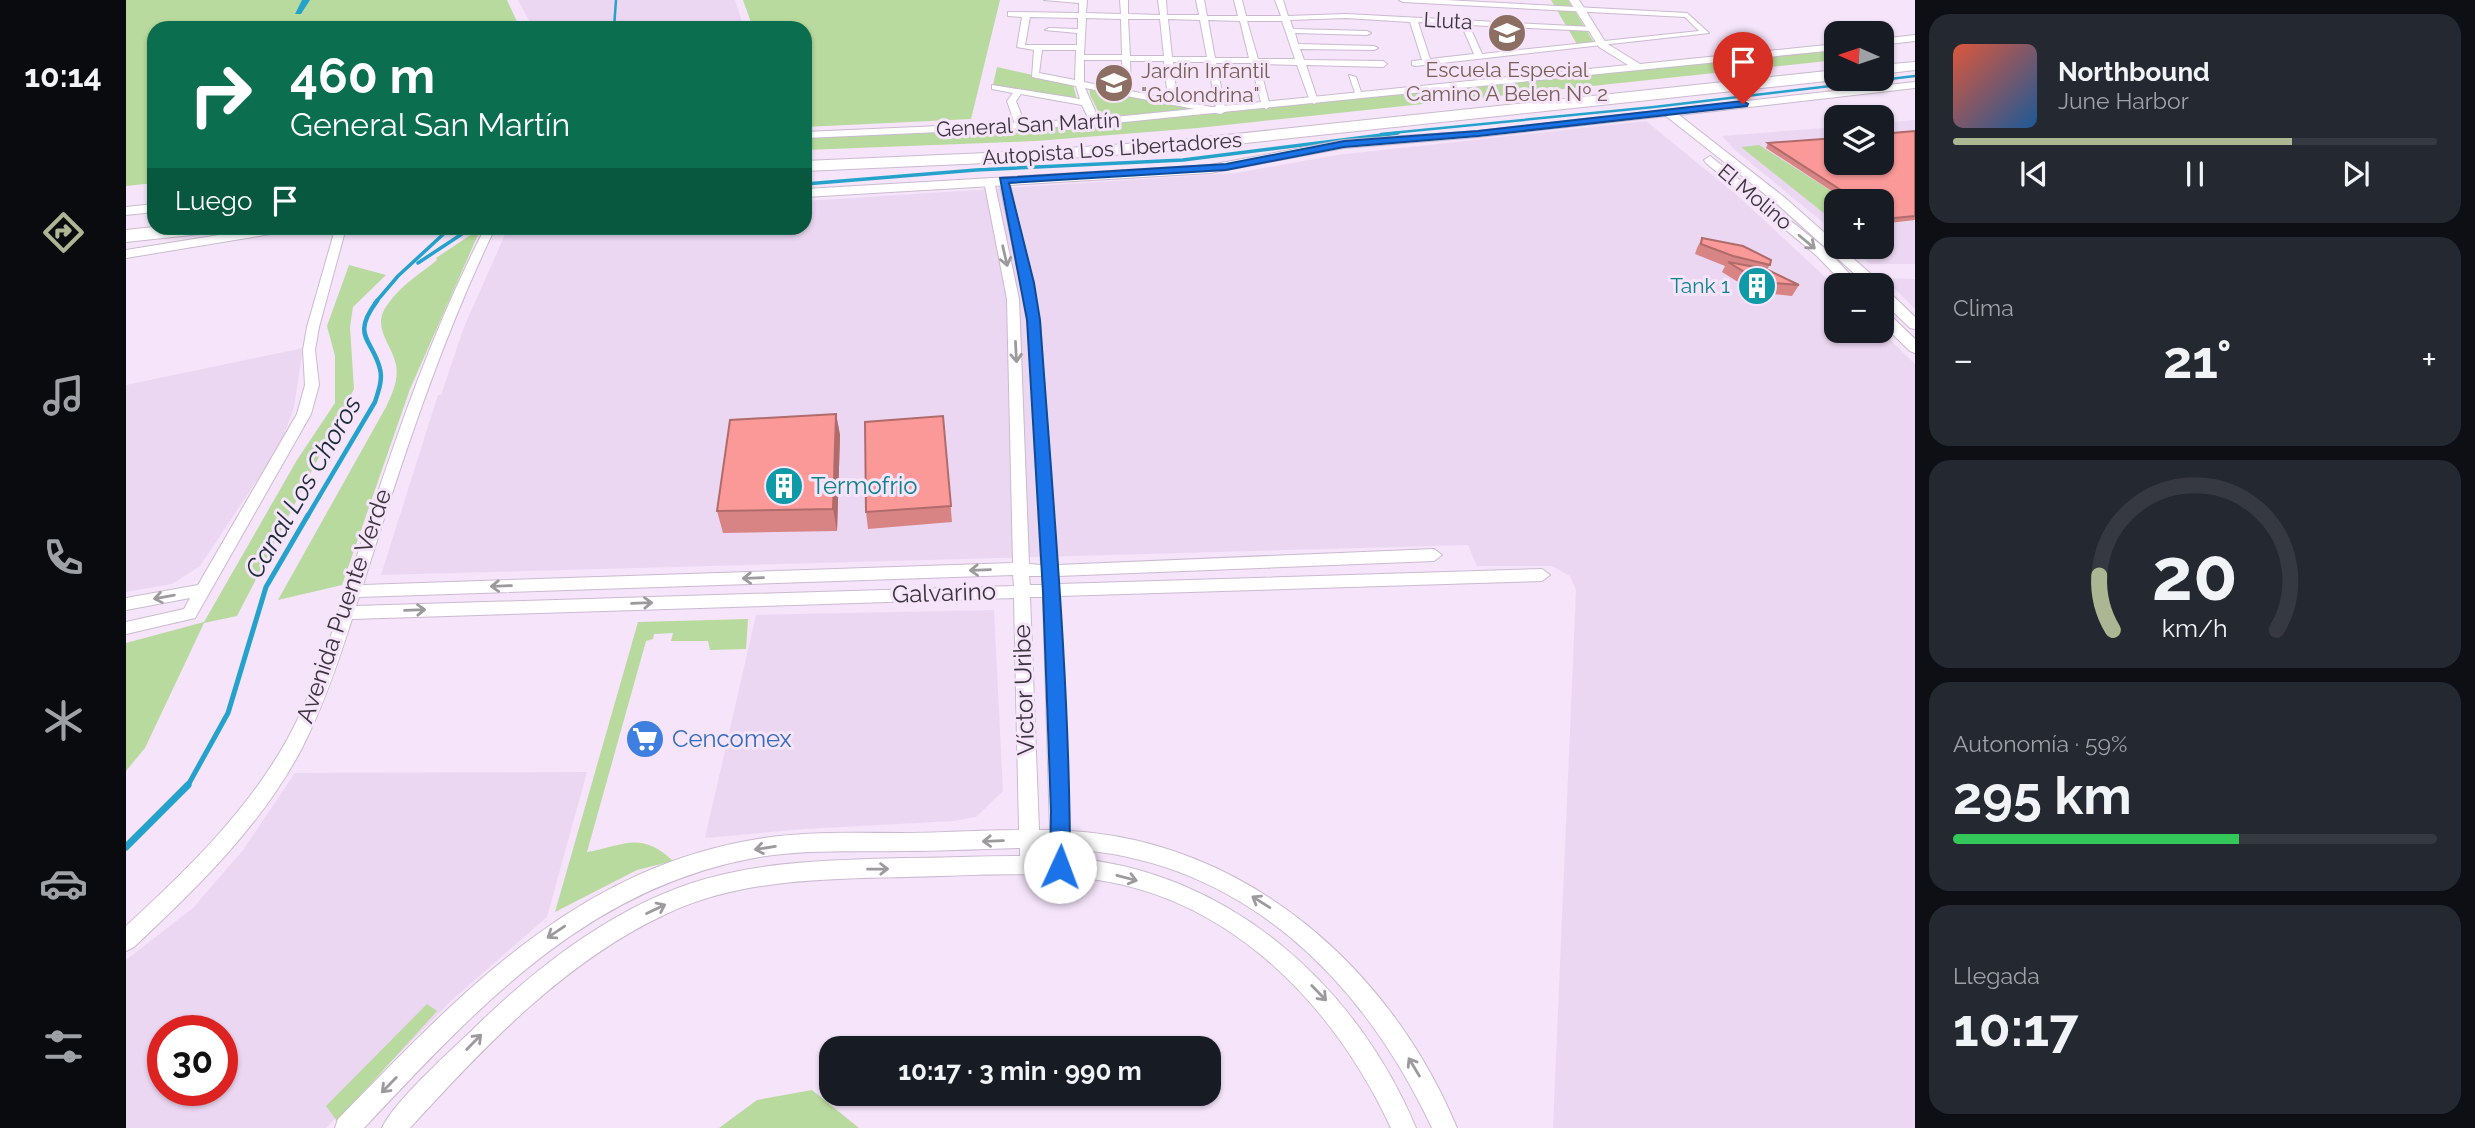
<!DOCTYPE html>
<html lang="es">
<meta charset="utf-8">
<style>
:root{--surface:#171b24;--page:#242831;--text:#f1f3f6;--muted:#9ea1a6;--line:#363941;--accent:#acb693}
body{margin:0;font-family:Raleway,sans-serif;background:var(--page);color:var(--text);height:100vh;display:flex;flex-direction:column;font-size:26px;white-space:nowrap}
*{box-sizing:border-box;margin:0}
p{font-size:23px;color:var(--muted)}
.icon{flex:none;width:38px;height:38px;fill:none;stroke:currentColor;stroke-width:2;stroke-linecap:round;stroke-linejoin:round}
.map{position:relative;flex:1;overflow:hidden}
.details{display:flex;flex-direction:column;gap:14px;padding:14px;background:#0d0f14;width:560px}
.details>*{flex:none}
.guide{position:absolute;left:21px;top:21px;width:665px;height:214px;border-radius:21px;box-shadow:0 2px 5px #0004;background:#0b6e4f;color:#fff;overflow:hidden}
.needle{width:46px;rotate:273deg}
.tools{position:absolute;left:1698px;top:21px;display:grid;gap:14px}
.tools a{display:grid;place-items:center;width:70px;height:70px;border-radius:14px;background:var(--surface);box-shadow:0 2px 5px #0004;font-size:35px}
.speed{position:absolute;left:21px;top:1015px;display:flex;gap:14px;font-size:35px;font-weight:700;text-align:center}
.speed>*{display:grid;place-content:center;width:91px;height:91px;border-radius:50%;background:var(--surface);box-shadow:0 2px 5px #0004;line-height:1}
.speed .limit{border:10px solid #d22;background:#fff;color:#111}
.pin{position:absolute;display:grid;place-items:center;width:60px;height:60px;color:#fff;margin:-72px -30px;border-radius:50% 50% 50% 0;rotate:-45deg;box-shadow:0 0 7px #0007}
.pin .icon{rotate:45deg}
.me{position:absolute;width:77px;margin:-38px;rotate:2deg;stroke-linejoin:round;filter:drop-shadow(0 0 5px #0008)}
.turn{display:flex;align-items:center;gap:24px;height:147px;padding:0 28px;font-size:32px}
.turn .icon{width:91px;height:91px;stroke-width:2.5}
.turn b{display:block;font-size:49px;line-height:60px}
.then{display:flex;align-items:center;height:66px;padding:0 28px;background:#0003;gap:14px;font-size:26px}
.big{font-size:52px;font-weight:700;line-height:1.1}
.details .tile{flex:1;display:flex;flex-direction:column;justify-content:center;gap:10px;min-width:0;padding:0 24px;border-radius:21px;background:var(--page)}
.details .dial{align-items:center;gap:0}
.dial svg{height:182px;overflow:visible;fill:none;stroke:var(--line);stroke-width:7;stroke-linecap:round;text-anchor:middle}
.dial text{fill:var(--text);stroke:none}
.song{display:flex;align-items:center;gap:21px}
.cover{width:84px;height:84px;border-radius:10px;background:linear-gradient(135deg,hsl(10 70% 55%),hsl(210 70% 35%))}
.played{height:7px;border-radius:4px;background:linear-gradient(90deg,var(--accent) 70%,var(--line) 70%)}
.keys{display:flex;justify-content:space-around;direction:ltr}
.heat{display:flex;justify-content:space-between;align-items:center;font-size:38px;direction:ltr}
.charge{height:10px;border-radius:5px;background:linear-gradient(90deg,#34c759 59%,var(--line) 0)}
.trip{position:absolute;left:693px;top:1036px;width:402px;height:70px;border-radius:21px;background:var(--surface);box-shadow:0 2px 5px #0004;font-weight:700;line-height:70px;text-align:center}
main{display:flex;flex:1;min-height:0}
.dock{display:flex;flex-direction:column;width:126px;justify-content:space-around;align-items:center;background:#090b0e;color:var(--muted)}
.dock .icon{width:49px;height:49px}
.dock .current{color:var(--accent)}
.dock b{font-size:32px;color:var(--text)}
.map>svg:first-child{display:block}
.built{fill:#ecd7f2;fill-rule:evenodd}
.green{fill:#b9da9e}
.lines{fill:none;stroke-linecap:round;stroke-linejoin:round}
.stream-far4{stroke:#25a2cb;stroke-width:2.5}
.stream-far3{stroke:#25a2cb;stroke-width:3.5}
.stream-far2{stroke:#25a2cb;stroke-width:4.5}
.stream-far1{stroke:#25a2cb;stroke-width:5}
.stream{stroke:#25a2cb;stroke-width:7}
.canal{fill:#25a2cb;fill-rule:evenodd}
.minor-casing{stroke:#cbbacf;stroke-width:2}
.tertiary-casing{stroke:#cbbacf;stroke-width:2}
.motorway-casing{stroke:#cbbacf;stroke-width:2}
.minor{fill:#fff;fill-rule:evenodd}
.tertiary{fill:#fff;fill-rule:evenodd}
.motorway{fill:#fff;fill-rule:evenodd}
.wall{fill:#d88484}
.shaded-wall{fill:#b06b6b}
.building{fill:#fb9999;stroke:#b06b6b;stroke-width:2}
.oneway{stroke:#9d9a9e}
.route{fill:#1a73e8;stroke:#114b97;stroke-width:2}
.labels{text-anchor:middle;stroke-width:6;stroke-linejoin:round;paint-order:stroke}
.far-street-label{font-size:21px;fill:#3b343c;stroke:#f5e4fa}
.far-education-label{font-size:21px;fill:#785e54;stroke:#f5e4fa}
.far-culture-label{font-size:21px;fill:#0d838f;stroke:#f5e4fa;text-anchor:end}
.culture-label{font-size:24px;fill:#0d838f;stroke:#f5e4fa;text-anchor:start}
.street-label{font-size:24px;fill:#3b343c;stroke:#f5e4fa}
.shop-label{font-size:24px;fill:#366cbe;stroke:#f5e4fa;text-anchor:start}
.water-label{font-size:26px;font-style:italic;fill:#182c34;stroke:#f5e4fa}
</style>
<main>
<nav class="dock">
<b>10:14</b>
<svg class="icon current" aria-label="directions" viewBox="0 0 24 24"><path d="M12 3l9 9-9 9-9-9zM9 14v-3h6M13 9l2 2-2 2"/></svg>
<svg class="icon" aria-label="music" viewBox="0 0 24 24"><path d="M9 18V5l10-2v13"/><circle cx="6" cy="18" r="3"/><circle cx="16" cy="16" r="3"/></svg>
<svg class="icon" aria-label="phone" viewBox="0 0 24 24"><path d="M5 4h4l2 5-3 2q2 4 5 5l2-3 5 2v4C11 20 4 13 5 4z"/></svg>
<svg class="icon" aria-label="climate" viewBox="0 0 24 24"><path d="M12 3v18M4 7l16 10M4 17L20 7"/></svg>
<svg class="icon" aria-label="car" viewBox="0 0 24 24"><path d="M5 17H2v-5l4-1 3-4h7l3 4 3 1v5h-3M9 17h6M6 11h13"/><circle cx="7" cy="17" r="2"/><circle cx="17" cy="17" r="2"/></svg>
<svg class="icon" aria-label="filters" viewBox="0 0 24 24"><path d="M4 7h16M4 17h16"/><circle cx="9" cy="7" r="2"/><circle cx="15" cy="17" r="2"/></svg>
</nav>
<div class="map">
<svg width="1789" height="1128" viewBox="0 0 1789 1128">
<rect width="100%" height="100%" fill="#f5e4fa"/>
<path class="built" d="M392,0H609L618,28H407Z
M1789,120V264H1744L1725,247H1755V201H1710V233L1610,151L1596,136L1710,127V163H1755V123Z
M1520,121L1612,196L1710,287V331H1755L1789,364V1128H1427L1450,590L1444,576L1426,566H1351L1342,545L255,575L312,395H315L338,327L382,228H679V201L1110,173L1211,155Z
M1758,278L1789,279V309Z
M177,348L168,407L155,444L74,566L46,584L0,592V385Z
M868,610L877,791L850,817L828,821L678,829L579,838L630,615Z
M461,772L421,917L326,1000L200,1128H0V960L67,908L117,850L169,773ZM37,1031H96V1090H37Z"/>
<path class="green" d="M0,0H381L394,28H28V183L0,186Z
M617,0H874L845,119L679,127V28H627Z
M1425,0H1442L1469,44L1452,46Z
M1710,50V60L1072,128L910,141L679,150V137L949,127Z
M871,67L947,84L951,100L867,85Z
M963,86L1076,110L975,117L964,95Z
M1633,145L1721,201H1710V223L1615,147Z
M355,228L284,389L216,585L152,600L260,407C266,394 273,380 270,365C266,343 244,327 262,304C274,286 294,274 311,260L310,258Z
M223,265L260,275L227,307L224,327L228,389L111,616L78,623L19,748L0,771V643L78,622L171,460L209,403V356L201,326Z
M622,619L620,649L584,650L582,641H545L547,633L528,634L527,639L520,641L461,852C497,846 515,830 547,861L511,870L429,912L512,622Z
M301,1004L311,1011L211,1121L200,1106Z
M686,1090L733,1128H593L631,1100Z"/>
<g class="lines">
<path class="stream-far4" d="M488,28L490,0
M1255,134L1528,107L1789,76"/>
<path class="stream-far3" d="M679,184L850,170L1057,160L1272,133
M292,263L345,228
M249,303L272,276L324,228"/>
<path class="stream-far2" d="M181,517L249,402C252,392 257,380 254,369C247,339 224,337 251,301"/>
<path class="stream-far1" d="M61,787L102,713L140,587L182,515"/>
<path class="stream" d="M0,847L62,785"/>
<path class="canal" d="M176,0H184L175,14H169Z"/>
<defs>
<path id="minor" d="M918,0H961L960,13L995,14L994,0H1002V14L1034,15L1032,0H1040L1041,15H1073L1070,0H1078L1081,16H1112L1108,0H1116L1120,16H1155L1149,0H1157L1162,16L1220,14L1466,27L1470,29L1466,31L1343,25L1356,54L1573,31L1559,17L1277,2L1273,0H1319L1561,13L1583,33L1289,66L1286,65V61L1296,60L1284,22L1220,18L1164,20L1167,29L1241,31L1245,33L1241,35L1169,33L1172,44L1248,46L1252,48L1248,50L1174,49L1178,60L1257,61L1261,64L1257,67L1180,65L1192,101L1188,104L1184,101L1171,65L1133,64L1144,106L1140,109L1136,106L1125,63H1090L1100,111L1095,114L959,88L974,122L969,125L964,122L956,105L895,94L890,101L900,127L895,130L890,127L881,101L887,93L866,89V85L954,99L950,86L906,77L908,50L891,47L896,17L882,16V12L953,13V3ZM904,17L952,18V29L923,28L919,30L951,33V45H899ZM960,18L995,19L996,55H958ZM1002,19H1034L1038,56H1004ZM1042,19L1074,20L1081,57H1046ZM1082,20L1114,21L1123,58H1089ZM1121,21H1156L1169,59H1132ZM1292,22L1335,24L1348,54L1304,59ZM916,50H950L949,80L913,73ZM958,60H996L997,90L958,82ZM1004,61H1038L1042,99L1005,91ZM1047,62H1082L1090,108L1051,100Z
M1223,75L1230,77L1237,98L1230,96Z
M878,177L883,180L914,320L931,565L1308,549L1316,555L1308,561L932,576L933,584L1416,569L1424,575L1416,581L933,596L944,831C1121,841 1265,969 1331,1128H1306C1236,979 1117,860 944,849V858C1102,870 1231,986 1290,1128H1265C1209,1008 1109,901 972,880C908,870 842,876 778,877C698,879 614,879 540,914C439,961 359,1046 284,1128H256C266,1104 320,1055 341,1035C404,973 478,913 563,884C632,861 705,860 777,858C816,858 855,856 894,856V848C855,849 816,851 777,851C729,852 681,849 633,857C461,887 352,1007 238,1128H209L212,1119C336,992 452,866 638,838C684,831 730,833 776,833C815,833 854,830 893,830L888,598L226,619C212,663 197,707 176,748C135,826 71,888 8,947L0,951V926C61,870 122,811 162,738C195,678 213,608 235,544C270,436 307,328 359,228H369C314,343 275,463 237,585L887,563L881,299L858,181L863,178L868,181L893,299L903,564L915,565L902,320L873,180ZM887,575L888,586L230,606L233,597ZM903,576H916L917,585H904ZM904,597H917L924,830H913ZM913,848H924V856H914Z
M214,228H226L218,235L193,327L189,350L193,385L185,414L69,618L0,634V622L58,609L64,598L0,610V598L72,585L171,414L179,385L177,350L181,327L208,233Z"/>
<path id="tertiary" d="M1443,0H1453L1480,43L1514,64L1710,44V50L969,125L679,138V132L969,119L1502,65L1473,47Z
M1789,35V41L1755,45V39Z
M1789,82V88L1553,115L1658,197L1710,243V247H1714L1754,282L1756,285L1755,286L1741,285L1650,203L1540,116L1352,137L1218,148L1084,173L679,197V189L1084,165L1218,140L1352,131Z
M1584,156L1701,250L1734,285H1719L1691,256L1580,163L1578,160Z
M28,204V212L0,215V207Z
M136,228H164L157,232L0,258V250Z
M1755,288L1760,289L1789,317V329L1784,328L1755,300Z
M1755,310L1760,311L1789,339V353L1784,351L1755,323Z"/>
<path id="motorway" d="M1789,62V70L1755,74V65Z
M1710,70V79H1713L1710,80L1044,151L883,162L679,171V161L883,152L1044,141Z
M28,227L83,228H84L74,234L0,242V230Z"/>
</defs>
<use href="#minor" class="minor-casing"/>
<use href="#tertiary" class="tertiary-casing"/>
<use href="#motorway" class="motorway-casing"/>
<use href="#minor" class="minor"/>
<use href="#tertiary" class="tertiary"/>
<use href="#motorway" class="motorway"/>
</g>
<path class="wall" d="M1789,131V220L1755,224V201H1721L1640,148L1642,143Z
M1576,238L1644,265L1641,269L1673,285L1666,296L1628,292L1596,272L1599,266L1569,254L1571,248Z
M710,414L714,435L711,531L597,533L591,511Z
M817,416L826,522L742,529L740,512Z"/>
<path class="shaded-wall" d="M710,414L714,435L711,531L707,509Z"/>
<path class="building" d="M1789,131V216L1758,219L1755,217V201H1732L1642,143L1710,138V163H1755V134Z
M1576,238L1617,246L1645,260L1644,265L1607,256L1575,244Z
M1602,262L1640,269L1673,285L1635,282Z
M710,414L707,509L591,511L604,420Z
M817,416L825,506L740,512L739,422Z"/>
<defs><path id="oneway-shaft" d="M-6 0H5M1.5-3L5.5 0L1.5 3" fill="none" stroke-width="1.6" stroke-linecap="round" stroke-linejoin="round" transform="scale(1.75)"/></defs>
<g class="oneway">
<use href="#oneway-shaft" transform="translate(1681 242) rotate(40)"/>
<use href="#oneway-shaft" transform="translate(879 256) rotate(77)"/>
<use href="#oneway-shaft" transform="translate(890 352) rotate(87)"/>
<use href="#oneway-shaft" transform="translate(854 570) rotate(178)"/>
<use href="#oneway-shaft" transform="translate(627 578) rotate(178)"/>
<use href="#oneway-shaft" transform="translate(375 586) rotate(178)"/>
<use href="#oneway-shaft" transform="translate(38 597) rotate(170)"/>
<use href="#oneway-shaft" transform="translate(516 603) rotate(-2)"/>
<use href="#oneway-shaft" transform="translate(289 610) rotate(-2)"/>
<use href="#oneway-shaft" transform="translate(867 841) rotate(178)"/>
<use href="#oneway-shaft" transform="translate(639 848) rotate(171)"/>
<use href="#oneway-shaft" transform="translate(752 869) rotate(-1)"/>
<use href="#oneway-shaft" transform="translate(1001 878) rotate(15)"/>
<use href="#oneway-shaft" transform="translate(1135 902) rotate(-148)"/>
<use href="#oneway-shaft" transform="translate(530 909) rotate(-26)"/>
<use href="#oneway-shaft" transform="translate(430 932) rotate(146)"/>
<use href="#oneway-shaft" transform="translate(1193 993) rotate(46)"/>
<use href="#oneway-shaft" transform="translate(348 1042) rotate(-46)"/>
<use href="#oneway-shaft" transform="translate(1288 1067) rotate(-121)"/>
<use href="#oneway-shaft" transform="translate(263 1085) rotate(134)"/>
</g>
<path class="route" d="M1617,101L1622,104L1621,106L1352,136L1218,147L1100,170L883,183L908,283L914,320C927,502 944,684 944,867L941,874L934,877L927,874L924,867L925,811L917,592L901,320L874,178L1100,164L1218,141L1352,131Z"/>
<defs>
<symbol id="school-disc" viewBox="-11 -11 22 22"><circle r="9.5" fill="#8d6e63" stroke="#f5e4fa"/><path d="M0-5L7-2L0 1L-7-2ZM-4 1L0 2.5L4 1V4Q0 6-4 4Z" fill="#fff"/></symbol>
<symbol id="building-disc" viewBox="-11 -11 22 22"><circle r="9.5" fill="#0f9aa8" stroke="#f5e4fa"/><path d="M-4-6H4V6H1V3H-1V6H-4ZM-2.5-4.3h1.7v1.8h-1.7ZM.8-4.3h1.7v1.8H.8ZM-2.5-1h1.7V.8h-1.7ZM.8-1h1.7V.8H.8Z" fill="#fff"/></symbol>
<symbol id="supermarket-disc" viewBox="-11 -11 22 22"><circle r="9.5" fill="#3f7fe0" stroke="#f5e4fa"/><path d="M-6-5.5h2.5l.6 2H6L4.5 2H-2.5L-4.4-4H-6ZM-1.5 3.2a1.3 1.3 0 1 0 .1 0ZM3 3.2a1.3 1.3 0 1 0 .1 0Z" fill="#fff"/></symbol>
</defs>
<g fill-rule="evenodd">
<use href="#school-disc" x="1359" y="11" width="44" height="44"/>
<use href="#school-disc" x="966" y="61" width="44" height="44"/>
<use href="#building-disc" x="1609" y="264" width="44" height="44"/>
<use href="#building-disc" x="636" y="464" width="44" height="44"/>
<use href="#supermarket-disc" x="497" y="717" width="44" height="44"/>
</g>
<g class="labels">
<g class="far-street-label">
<text transform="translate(1322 21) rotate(3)" y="7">Lluta</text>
<text transform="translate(902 125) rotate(-3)" y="7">General San Martín</text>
<text transform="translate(986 149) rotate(-4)" y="7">Autopista Los Libertadores</text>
<text transform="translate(1629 197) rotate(40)" y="7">El Molino</text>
</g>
<g class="far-education-label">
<text x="1381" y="77">Escuela Especial<tspan x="1381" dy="24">Camino A Belen Nº 2</tspan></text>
<text x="1015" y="78" text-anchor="start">Jardín Infantil<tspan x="1015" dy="24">"Golondrina"</tspan></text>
</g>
<g class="far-culture-label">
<text x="1604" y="293">Tank 1</text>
</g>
<g class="culture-label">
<text x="685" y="494">Termofrio</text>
</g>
<g class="street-label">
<text transform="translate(818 593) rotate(-2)" y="8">Galvarino</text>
<text transform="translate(218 606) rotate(-71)" y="8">Avenida Puente Verde</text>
<text transform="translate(898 690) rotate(-92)" y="8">Víctor Uribe</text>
</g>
<g class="shop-label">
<text x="546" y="747">Cencomex</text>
</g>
<g class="water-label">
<text transform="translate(177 487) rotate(-60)" y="9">Canal Los Choros</text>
</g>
</g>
</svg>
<div class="tools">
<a><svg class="needle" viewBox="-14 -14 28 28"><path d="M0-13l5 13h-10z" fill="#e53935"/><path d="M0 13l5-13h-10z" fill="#9ea1a6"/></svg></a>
<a><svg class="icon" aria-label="layers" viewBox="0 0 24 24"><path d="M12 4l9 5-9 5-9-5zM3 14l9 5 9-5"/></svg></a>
<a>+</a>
<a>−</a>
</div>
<div class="speed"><div class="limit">30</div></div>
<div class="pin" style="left:1617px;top:104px;background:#d93025"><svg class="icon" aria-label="arrive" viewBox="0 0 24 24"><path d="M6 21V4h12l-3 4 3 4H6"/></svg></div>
<svg class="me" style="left:934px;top:867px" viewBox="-20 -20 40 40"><circle r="19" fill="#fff"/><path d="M0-13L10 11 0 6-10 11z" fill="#1a73e8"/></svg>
<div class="trip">10:17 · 3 min · 990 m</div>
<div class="guide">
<div class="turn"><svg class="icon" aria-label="right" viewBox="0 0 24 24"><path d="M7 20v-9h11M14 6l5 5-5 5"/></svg><div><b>460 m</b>General San Martín</div></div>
<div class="then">Luego<svg class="icon" aria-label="arrive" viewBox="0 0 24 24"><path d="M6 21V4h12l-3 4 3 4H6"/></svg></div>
</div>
</div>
<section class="details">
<div class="tile">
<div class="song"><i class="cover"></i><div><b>Northbound</b><p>June Harbor</p></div></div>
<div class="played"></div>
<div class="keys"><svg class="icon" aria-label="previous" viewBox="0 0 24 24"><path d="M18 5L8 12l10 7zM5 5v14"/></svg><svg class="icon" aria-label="pause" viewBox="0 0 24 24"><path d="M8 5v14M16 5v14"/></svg><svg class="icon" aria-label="next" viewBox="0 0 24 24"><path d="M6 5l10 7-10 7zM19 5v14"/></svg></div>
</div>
<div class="tile"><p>Clima</p>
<div class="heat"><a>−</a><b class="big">21°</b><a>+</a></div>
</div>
<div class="tile dial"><svg viewBox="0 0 100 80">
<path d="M14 69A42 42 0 1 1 86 69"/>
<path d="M14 69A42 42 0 0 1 8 45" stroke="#acb693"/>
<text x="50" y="56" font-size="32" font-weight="700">20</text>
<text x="50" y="72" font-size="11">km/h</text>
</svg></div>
<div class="tile"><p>Autonomía · 59%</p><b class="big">295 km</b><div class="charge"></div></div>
<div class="tile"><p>Llegada</p><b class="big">10:17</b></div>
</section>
</main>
